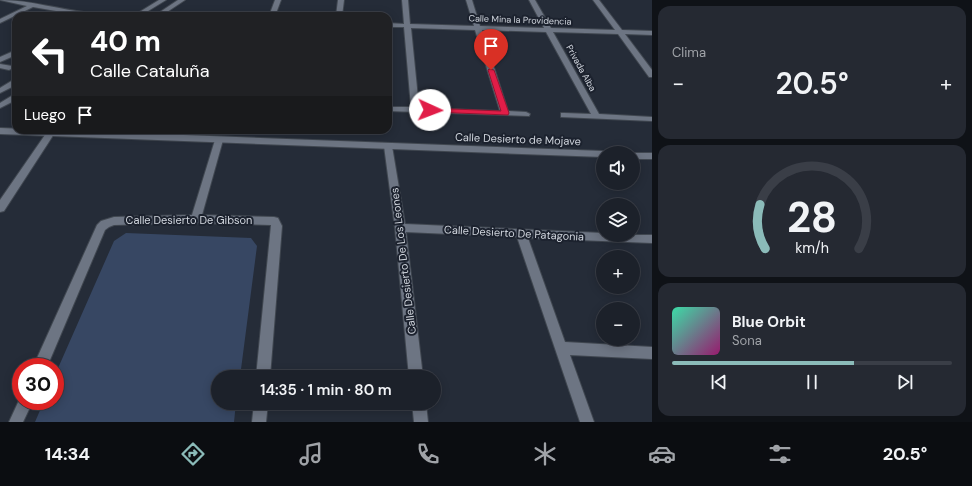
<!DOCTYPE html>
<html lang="es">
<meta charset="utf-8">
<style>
:root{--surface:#1c212a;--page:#252932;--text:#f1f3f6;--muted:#a0a3a8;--line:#3a3e47;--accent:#8bbbb9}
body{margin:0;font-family:"DM Sans",sans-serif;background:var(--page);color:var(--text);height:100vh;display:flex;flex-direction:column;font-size:15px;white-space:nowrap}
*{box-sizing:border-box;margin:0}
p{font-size:13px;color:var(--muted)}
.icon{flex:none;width:22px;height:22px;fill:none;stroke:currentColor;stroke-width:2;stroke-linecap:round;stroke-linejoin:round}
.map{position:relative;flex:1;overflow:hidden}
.drawer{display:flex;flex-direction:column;gap:6px;padding:6px;background:#0f1217;width:320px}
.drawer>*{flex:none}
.banner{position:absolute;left:12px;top:12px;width:380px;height:122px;border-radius:12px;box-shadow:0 2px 10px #0003,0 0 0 1px var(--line);background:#202124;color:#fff;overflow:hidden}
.fabs{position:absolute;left:596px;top:146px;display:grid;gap:8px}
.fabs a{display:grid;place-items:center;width:44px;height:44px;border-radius:50%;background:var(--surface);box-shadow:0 2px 10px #0003,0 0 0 1px var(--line);font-size:20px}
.speed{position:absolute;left:12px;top:358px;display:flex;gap:8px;font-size:20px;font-weight:700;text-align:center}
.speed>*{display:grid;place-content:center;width:52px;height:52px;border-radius:50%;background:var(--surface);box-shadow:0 2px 10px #0003,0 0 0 1px var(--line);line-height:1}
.speed .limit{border:6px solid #d22;background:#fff;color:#111}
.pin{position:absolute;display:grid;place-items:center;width:34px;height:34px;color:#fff;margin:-41px -17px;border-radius:50% 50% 50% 0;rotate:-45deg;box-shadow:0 0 4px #0007}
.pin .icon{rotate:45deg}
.me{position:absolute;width:44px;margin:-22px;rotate:92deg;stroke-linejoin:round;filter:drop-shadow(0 0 3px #0008)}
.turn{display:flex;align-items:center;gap:14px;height:84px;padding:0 12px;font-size:18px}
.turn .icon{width:52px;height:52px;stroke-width:2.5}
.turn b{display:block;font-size:28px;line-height:34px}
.then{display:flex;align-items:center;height:38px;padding:0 12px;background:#0003;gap:8px;font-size:15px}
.big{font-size:30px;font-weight:600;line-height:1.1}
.drawer .card{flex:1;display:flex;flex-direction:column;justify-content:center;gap:6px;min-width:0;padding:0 14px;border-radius:12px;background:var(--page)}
.drawer .dial{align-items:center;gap:0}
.dial svg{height:104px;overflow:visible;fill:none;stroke:var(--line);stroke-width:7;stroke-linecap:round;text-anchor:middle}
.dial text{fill:var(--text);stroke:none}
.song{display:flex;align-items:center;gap:12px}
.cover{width:48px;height:48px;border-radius:6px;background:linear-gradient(135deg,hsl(160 70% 55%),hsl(320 70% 35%))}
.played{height:4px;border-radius:2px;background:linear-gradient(90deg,var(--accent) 65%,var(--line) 65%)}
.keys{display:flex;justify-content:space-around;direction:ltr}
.heat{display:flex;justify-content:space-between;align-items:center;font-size:22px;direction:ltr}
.trip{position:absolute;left:211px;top:370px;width:230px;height:40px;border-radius:20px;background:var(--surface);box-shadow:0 2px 10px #0003,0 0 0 1px var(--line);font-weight:600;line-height:40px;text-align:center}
.dock{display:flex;height:64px;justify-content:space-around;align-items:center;background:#0b0d11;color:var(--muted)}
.dock .icon{width:28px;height:28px}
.dock .on{color:var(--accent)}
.dock b{font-size:18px;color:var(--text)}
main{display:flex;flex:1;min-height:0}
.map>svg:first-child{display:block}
.green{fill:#374763}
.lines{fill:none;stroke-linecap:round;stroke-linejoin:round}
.street-casing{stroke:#404750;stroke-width:2}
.secondary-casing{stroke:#404750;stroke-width:2}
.street{fill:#6d7583;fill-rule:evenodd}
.secondary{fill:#6d7583;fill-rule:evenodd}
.route{fill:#e11d48;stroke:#92132f}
.labels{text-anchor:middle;stroke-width:4;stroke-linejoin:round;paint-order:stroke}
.far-street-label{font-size:9px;fill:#d0d5dd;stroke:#1c222e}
.street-label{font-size:11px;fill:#d0d5dd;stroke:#1c222e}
</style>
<main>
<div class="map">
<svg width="652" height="422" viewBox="0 0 652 422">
<rect width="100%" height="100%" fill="#252c38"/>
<path class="green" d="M126,233L251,238L257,246L240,377H218V403H236L234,422H35L44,401H55V375L114,241Z"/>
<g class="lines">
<defs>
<path id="street" d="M0,0C31,0 60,10 91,13C97,14 107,12 112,16H85L33,7L0,23V19L27,6Z
M275,0H281L275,16H269Z
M338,0H344L342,16H336Z
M402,0H408L410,24L474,26L466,0H472L480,26L544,28L529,0H535L551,28L615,30L593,0H599L622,30L652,31V35L625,34L652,70V77H649L618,34L553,32L599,114L652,117V121L561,117V113H564L591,114L546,32L482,30L508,111L526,112L530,114L529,116L388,111V107H411L404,27H388V23L404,24ZM411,28L475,30L500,111L419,108Z
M16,50V55L0,62V57Z
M0,64L12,66L13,68L9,70L0,68Z
M50,131L54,134L4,211L0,212V200L47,132Z
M219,137L223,140L202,215L274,217L278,218L282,226L270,377H256L271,225L196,223L114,225L109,227L105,230L47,367H33L97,225L101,221L114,217L192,215L215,140Z
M388,143L392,146L405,224L603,233V235H652V243L528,238L565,342L652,347V359L570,355L594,422H580L517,237L406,232L423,377H409L395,228L384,146Z
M21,396V401H33L23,422H9Z
M254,403H268L266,422H252Z
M412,403H426L428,422H414Z"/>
<path id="secondary" d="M159,0H166L140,16H133Z
M178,0H185L161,16H154Z
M13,80H16V85L0,93V88Z
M13,95H16V100L0,108V103Z
M0,128L603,151L607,153H603V157L0,134Z
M633,153H652V159H633Z"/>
</defs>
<use href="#street" class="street-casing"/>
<use href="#secondary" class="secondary-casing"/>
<use href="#street" class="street"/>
<use href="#secondary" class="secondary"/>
</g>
<path class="route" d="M489,69L494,70L509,113L508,115L430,112L426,110L430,108L501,111L488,70Z"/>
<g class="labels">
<g class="far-street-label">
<text transform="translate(520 20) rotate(2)" y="3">Calle Mina la Providencia</text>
<text transform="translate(581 68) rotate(61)" y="3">Privada Alba</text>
</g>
<g class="street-label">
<text transform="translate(518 139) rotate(2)" y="4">Calle Desierto de Mojave</text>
<text x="189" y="224">Calle Desierto De Gibson</text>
<text transform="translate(514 233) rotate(3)" y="4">Calle Desierto De Patagonia</text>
<text transform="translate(403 261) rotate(-97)" y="4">Calle Desierto De Los Leones</text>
</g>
</g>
</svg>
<div class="fabs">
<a><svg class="icon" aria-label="sound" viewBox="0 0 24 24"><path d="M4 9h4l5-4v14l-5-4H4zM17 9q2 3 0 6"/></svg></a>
<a><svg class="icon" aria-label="layers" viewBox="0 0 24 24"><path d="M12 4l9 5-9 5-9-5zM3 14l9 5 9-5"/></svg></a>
<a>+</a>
<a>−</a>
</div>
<div class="speed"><div class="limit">30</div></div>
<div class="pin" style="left:491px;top:70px;background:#d93025"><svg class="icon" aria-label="arrive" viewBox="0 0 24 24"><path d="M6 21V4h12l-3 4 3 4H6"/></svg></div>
<svg class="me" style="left:430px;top:110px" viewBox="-20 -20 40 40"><circle r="19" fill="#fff"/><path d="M0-13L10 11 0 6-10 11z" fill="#e11d48"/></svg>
<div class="trip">14:35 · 1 min · 80 m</div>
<div class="banner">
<div class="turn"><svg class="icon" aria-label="left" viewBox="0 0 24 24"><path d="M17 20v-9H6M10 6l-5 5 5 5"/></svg><div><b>40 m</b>Calle Cataluña</div></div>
<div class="then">Luego<svg class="icon" aria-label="arrive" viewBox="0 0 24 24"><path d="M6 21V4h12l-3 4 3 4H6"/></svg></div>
</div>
</div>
<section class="drawer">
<div class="card"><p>Clima</p>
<div class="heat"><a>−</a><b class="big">20.5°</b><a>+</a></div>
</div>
<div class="card dial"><svg viewBox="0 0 100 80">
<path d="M14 69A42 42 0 1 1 86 69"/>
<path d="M14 69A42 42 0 0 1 10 35" stroke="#8bbbb9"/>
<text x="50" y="56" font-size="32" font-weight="700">28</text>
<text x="50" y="72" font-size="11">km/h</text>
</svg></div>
<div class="card">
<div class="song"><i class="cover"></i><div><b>Blue Orbit</b><p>Sona</p></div></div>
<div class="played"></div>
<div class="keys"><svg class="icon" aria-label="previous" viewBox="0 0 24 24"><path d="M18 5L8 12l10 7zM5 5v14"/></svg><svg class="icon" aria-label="pause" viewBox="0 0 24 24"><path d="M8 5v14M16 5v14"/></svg><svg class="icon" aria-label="next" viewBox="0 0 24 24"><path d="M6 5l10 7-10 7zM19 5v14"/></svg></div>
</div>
</section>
</main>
<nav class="dock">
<b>14:34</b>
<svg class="icon on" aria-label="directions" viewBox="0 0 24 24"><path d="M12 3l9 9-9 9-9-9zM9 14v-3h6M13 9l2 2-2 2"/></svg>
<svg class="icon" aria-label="music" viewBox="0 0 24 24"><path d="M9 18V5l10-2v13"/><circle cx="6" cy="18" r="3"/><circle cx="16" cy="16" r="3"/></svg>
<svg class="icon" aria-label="phone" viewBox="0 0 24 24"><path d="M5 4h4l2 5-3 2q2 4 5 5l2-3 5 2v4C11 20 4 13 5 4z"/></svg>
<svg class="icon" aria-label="climate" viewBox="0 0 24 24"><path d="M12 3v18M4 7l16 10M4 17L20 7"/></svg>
<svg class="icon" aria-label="car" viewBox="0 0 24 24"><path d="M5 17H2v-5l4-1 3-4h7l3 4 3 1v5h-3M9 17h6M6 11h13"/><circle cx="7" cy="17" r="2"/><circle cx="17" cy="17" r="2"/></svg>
<svg class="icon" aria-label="filters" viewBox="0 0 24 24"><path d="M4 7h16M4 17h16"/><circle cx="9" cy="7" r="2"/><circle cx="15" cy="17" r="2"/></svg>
<b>20.5°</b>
</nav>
